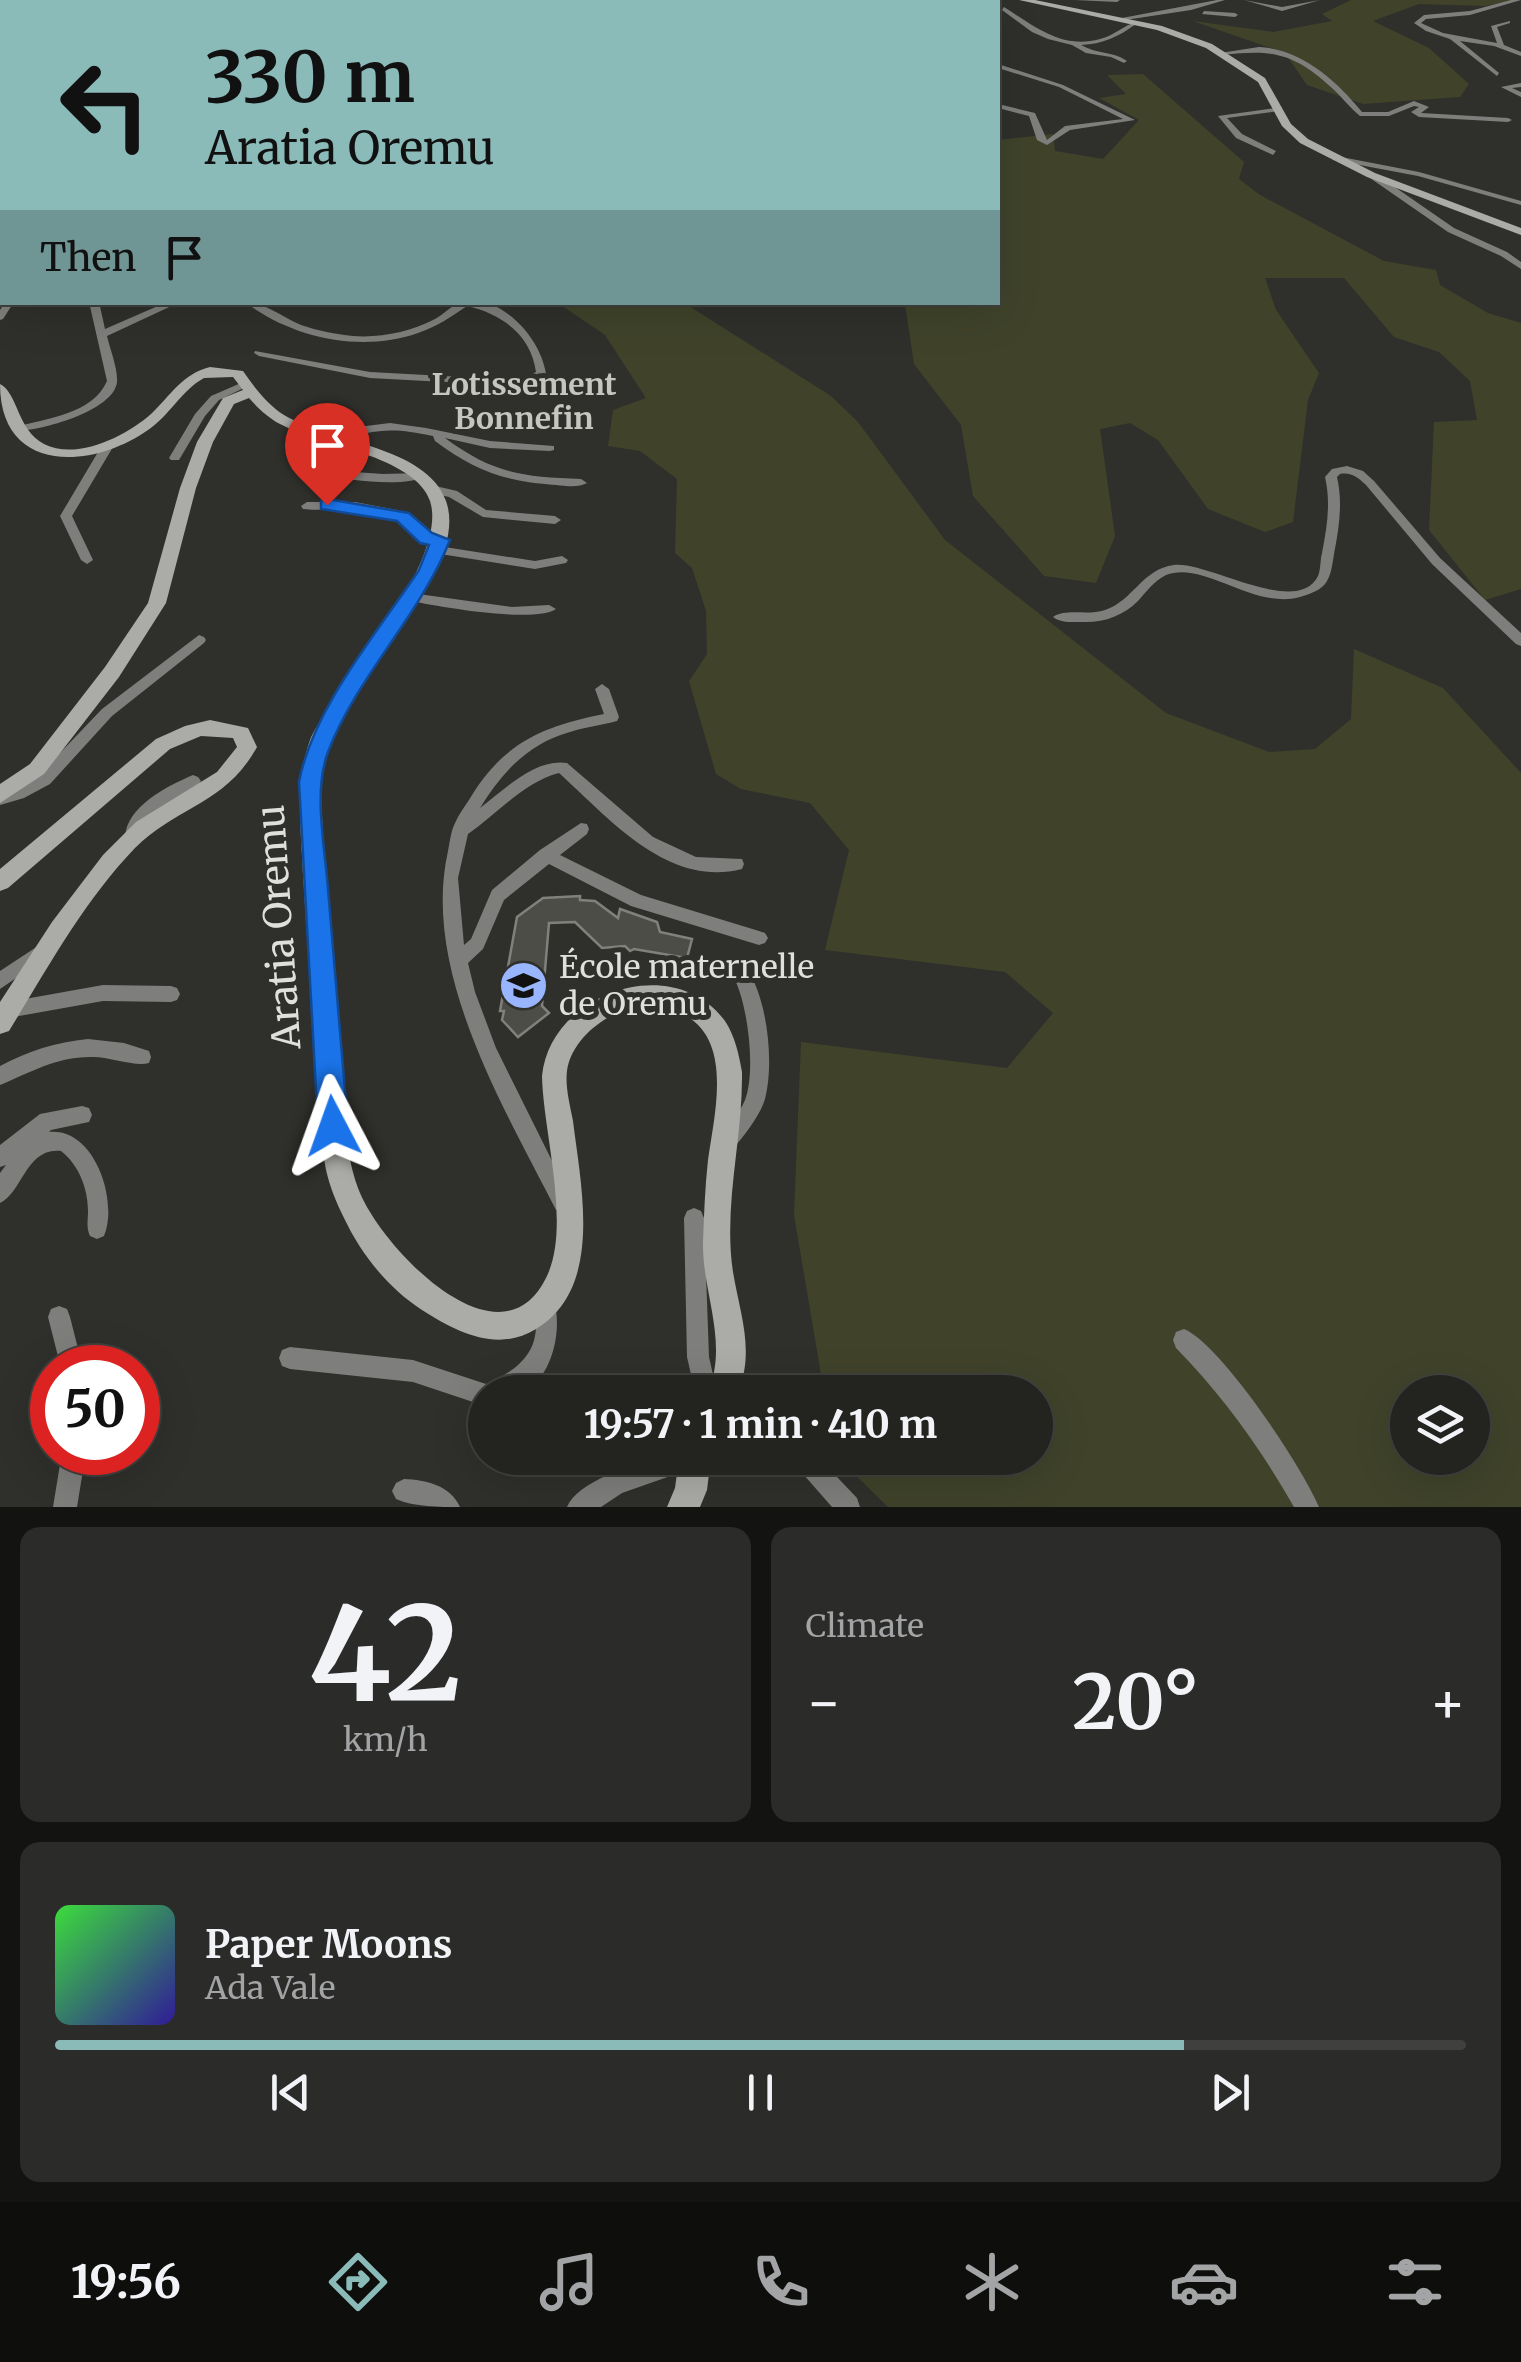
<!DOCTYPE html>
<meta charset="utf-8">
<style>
:root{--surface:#232420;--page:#2b2c29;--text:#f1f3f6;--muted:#a3a4a5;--line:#40413e;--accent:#8bbbb9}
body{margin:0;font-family:Merriweather,serif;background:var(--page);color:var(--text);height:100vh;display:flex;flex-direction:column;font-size:38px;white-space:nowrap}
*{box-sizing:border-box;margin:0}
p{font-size:32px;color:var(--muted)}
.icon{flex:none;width:55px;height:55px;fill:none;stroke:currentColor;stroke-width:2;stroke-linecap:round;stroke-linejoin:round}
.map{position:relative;height:1507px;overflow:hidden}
.sheet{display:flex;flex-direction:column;gap:20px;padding:20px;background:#131412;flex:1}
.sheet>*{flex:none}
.guide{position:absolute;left:0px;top:0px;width:1000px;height:305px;box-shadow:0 10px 40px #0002,0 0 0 2px var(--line);background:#8bbbb9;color:#111;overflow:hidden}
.tools{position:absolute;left:1390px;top:1375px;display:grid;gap:20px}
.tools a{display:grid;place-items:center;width:100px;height:100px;border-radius:50%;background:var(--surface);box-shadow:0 10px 40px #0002,0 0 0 2px var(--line);font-size:50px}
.speed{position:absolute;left:30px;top:1345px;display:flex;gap:20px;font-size:50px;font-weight:700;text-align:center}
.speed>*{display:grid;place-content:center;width:130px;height:130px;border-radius:50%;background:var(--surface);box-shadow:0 10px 40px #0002,0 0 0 2px var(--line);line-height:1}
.speed .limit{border:15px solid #d22;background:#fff;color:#111}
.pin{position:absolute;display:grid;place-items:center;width:85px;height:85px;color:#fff;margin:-102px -42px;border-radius:50% 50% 50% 0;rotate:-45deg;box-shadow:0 0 10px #0007}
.pin .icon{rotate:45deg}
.me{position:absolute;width:110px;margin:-55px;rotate:356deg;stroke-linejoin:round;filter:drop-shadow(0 0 8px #0008)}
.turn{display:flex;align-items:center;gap:35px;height:210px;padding:0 40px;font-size:45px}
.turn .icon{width:130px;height:130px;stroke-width:2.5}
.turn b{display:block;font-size:70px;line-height:85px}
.then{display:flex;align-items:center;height:95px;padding:0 40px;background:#0003;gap:20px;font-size:38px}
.big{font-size:75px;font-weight:700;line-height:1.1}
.sheet .widget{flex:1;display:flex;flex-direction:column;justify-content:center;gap:15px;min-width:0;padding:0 35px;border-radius:20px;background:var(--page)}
.sheet .dial{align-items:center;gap:0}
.dial b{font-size:130px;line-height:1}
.song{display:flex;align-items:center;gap:30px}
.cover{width:120px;height:120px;border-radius:15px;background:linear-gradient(135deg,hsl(120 70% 55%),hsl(250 70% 35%))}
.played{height:10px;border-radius:5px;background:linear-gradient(90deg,var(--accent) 80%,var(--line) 80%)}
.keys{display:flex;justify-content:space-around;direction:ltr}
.heat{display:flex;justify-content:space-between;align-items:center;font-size:55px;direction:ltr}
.sheet .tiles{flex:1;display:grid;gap:20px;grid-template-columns:1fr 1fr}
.widget:last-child{grid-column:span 2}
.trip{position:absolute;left:468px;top:1375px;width:585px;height:100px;border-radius:50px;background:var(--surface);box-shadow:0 10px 40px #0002,0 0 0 2px var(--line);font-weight:700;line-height:100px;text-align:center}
.tab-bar{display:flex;height:160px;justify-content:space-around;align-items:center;background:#0e0e0d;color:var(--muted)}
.tab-bar .icon{width:70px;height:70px}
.tab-bar .active{color:var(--accent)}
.tab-bar b{font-size:45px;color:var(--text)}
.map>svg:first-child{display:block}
.green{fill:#40432a;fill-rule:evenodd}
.building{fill:#4d4d48;stroke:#80817c;stroke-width:2.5}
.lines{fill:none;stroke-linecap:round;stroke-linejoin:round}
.minor{fill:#7e7e7c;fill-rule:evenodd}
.secondary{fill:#ababa7;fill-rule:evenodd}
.route{fill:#1a73e8;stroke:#114b97;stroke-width:2.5}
.labels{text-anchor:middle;stroke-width:10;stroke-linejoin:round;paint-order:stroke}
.far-neighbourhood-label{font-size:30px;font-weight:bold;fill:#c5c6c0;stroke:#2f302b}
.poi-label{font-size:32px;fill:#dfdfdc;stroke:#2f302b;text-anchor:start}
.near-street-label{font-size:38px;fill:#dfdfdc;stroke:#2f302b}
</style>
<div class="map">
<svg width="1521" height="1507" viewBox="0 0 1521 1507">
<rect width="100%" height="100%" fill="#2f302b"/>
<path class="green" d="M1351,0H1514L1486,6L1419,4L1373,21L1429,48L1469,84L1460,97L1363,104L1307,85L1285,53L1193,21L1273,32L1332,21L1322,14Z
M1143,74L1244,162L1239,179L1260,195L1384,261L1436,270L1440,285L1488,313L1521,323V589L1485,600L1429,530L1434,422L1477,420L1470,381L1439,352L1394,337L1344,278H1265L1276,310L1319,373L1308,400L1293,522L1265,532L1208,509L1158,440L1130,423L1100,429L1115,536L1096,583L1044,576L973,496L961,425L914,364L905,304L998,302V140L1053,134L1055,151L1103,159L1139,120L1099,98L1126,94L1107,75Z
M558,303H684L831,396L858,422L945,540L1166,713L1269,752L1315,749L1351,719L1354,649L1443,688L1521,773V1507H888L838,1458H1035V1392H824L794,1215L801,1042L1007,1068L1053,1013L1005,972L825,950L849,850L810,803L741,789L716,774L689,681L707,654L706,611L692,568L675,553L677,479L640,451L608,446L613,410L646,398L605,335ZM1408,1392H1472V1458H1408Z"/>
<path class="building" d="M580,896V900L595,901L618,918L620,909L657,922L660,932L692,939L687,958L634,949L630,951L625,946L602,948L575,922L549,923L542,1006L549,1013L518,1037L502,1020L504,1011H500L517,917L543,898Z"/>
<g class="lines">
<path class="minor" d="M137,0H164L161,2Z
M194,0H200V2H194Z
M327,0H334L336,2H330Z
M678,0H684L685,2H679Z
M1075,0H1120L1117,2Z
M1217,0H1225L1191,10L1125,20L1122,18Z
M1244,0L1282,7L1320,0L1282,11Z
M1511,0H1521L1470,15L1426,19L1421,23L1443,33L1497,43L1491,26L1510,21V23L1497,27L1504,45L1521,52V56L1494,46L1460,41L1499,73L1497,76L1450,39L1426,31L1414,23L1424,15L1470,11Z
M1004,7C1034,26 1062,50 1100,39C1114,36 1124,25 1136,22V24C1118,37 1103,44 1081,45C1096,54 1113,51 1127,61L1124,63L1111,57L1086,53L1072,45L1048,39L1032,32L1002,10Z
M1204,11L1235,13L1238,15L1235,17L1202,14Z
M0,17H2V21H0Z
M0,35H2V39H0Z
M1259,47C1301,49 1336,80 1362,112H1388L1414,101L1429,107L1421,113L1508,118L1512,120L1508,122L1419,117L1411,112L1419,107L1414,106L1389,116H1360C1350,108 1342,97 1332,88C1294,53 1273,49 1223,55L1220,53Z
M998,64L1063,85L1135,120L1070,130L1047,145L1037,140L1029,116L998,108V104L1035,113L1047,140L1065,126L1123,119L1059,87L998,68Z
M1521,83V87L1512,88L1521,92V97L1501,87Z
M1282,107L1279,111L1227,118L1242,134L1276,151L1273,155L1236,138L1218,116Z
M0,137H2V142H0Z
M0,153H2V158H0Z
M1336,156L1419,172L1521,201V205L1418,176L1333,160L1332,158Z
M1370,174H1376L1454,228L1507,252L1521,262V269L1501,256L1448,232L1370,178Z
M0,199L2,200V219L0,218Z
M2,256V262L0,263V257Z
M5,302H14L3,319L0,320V310Z
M89,302H99L105,329L167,302H180L107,336C110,349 118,369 117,382C114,411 40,431 16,431V427C47,418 93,414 107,381Z
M245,302C264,302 282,317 301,325C318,331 335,334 353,336C381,338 410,332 435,319C444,314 452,305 461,302C501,293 541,338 546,374L519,386L370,378L259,356L254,353L255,351L370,372L518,380L536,372C531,335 502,314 467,306C451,317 436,327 418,333C361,353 292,338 245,302Z
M241,383L250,385L219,400L205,416L179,460H171L169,458L195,414L211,396Z
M390,423L426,428L490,441L554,446V450L550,451L490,448L445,438C494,474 523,477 581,479L587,483C578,488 567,486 556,485C506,482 475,471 435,441L433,436C393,427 375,429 337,441L331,438L350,428Z
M107,444L113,447L72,516L93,560L87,564L81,560L60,516L101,447Z
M1347,466L1363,471L1374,481L1440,558L1521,633V646L1516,644L1432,564L1366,485C1358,478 1352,472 1340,474L1337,477C1343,503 1339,528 1334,554C1330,581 1328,589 1300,597C1253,610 1204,560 1166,575C1154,581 1147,591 1138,601C1123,616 1103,623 1082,622C1071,622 1061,623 1053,617C1066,608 1088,616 1105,610C1133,601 1142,569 1174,565C1208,561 1297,618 1318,576C1321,569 1320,560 1322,553C1327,527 1331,503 1325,477L1332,469Z
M326,470L383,474L421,473L427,476C404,488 348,480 322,475V471Z
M431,485L457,491L486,510L555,516L561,520L555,524L483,517L449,497L427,492L425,489Z
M307,502H355L397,510L412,517L428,531L447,540L441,544C418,540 412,524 392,516C363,505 332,512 303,509L301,506Z
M438,546L535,561L562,556L568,560L566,563L535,569L434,553V547Z
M411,593L512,607L549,605L556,609C534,624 435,606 406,600L404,597Z
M199,635L204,637L206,640L204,643L112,716L50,784L24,798L0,805V793L27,783L39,775L102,709Z
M602,684L609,689L619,717L617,721C602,725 585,727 570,732C529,743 501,773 480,808C504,790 535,758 567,763L653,837L696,857L742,859L744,864L742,869C667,888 609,818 559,773C524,782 497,814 468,834L458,878L464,945L471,939L492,890L540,850L581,823L587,824L589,829L587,834L560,855L641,895L759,931L765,933L768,938L765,943L759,945L631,906L549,864L504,900L483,949L468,963L475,992L496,1048L573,1203L570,1210L563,1213L556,1210C503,1106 421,970 448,851C450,841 451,830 456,821C460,812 467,804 472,795C505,742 544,726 604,714L595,689Z
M193,775L198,777L201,781L198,785L151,816L142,829L138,844L132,845L126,844C119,810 167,786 193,775Z
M41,944L47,947L50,952L47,957L0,989V971Z
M744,972L750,974C768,1005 774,1065 765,1099C761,1112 753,1123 745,1134C739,1141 737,1146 728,1150L721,1147L718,1140C725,1125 739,1115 745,1100C756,1071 748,1007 735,980L738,974Z
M103,985L171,986L177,988L180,994L177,1000L171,1002L103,1001L8,1018L2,1016V1004L8,1002Z
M88,1039L124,1043L149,1051L151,1057L149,1063C135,1067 110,1057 93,1057C58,1056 31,1072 0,1085V1066C28,1051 56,1042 88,1039Z
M82,1106L89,1108L92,1115L89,1122L51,1130L49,1132C94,1127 119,1200 104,1236L97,1239L90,1236C86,1227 88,1221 88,1211C88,1189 79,1165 61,1151C26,1147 23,1192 0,1203V1173L6,1165L0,1167V1145L40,1114Z
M694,1208L701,1211L704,1218L709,1357L717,1392H695L687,1357L684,1218L687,1211Z
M545,1295L553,1298C564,1327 552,1386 517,1392C507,1394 495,1392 485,1392V1406L413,1382L290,1369L282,1366L279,1358L282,1350L290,1347L413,1360L486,1384C514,1372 537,1356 536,1323C536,1313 534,1308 537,1298Z
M59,1306L67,1309L70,1317L83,1368H61L48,1317L51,1309Z
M1184,1329C1221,1344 1303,1468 1319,1507H1294C1261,1449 1223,1396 1176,1348L1173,1340L1176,1332Z
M62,1452H86L77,1507H53Z
M657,1458H703L699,1466L622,1493L601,1507H567C578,1481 631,1466 657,1458Z
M792,1458H819L857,1498L860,1507H832L796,1466Z
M404,1479C426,1480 450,1485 460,1507C440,1507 414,1507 396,1499L392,1491L396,1483Z"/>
<path class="secondary" d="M30,0H40L42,2H33Z
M1019,0H1035L1162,26L1212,44L1265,78L1291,124L1308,139L1375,173L1521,228V235L1367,177L1300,143L1282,126L1258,82L1206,48L1157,30Z
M2,88V97L0,98V89Z
M210,367L243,371C254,387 267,404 284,415C329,442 427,446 446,501C474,579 317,700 321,791C324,879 333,966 340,1054C344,1098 343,1147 358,1188C378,1244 499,1373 546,1278C572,1227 543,1132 542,1076C550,993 673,950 725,1021C735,1036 739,1055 742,1072C743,1139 723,1205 733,1272C740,1314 755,1351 738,1392H708C729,1342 702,1293 703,1242C704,1214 705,1187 708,1160C715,1110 737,1027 669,1009C646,1003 621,1008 601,1022C585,1033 570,1050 567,1071C565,1087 570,1105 573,1121C581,1187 604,1288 536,1329C498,1353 456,1332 422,1310C388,1288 361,1254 344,1218C336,1202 330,1187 326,1170C316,1120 317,1068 313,1017C309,970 306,922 303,874C301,831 295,785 309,743C314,727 327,713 335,699C364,656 447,552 430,501C416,457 318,444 280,424C267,417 258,408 249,398L234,404L213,442L196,488L166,603L119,677L44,774L0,803V784L30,764L105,667L148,603L180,488L197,442L223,398L243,390L233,377L204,378C182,390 169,416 148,430C91,470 0,474 0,384C18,393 17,430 44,444C77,461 126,436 151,414C171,395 182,374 210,367Z
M210,720L248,728L257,747C225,805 177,806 135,848C84,901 47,969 9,1031L0,1034V1002L52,922L103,855L136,822L217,772L237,747L233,738L201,736L170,749L8,888L0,891V869L156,739L185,726Z
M679,1458H711L707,1490L700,1507H667L675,1488Z"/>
</g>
<path class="route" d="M327,499L409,513L432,533L450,540C420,616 357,676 328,752C313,792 325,847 328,889C335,968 341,1047 348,1126L343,1136L333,1140L322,1136L318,1126L299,782C313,708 377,633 419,570L429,545L420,543L397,521L321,509V501Z"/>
<defs>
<symbol id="school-disc" viewBox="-11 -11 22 22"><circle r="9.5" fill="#98b5fd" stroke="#2f302b"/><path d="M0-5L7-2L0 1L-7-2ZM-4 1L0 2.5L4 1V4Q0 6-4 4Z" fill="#111"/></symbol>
</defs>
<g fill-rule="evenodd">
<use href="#school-disc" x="496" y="958" width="55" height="55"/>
</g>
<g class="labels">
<g class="far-neighbourhood-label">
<text x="524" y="395">Lotissement<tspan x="524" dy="34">Bonnefin</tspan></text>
</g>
<g class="poi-label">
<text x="559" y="978">École maternelle<tspan x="559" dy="37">de Oremu</tspan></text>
</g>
<g class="near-street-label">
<text transform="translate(279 927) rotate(-94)" y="13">Aratia Oremu</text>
</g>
</g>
</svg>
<div class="tools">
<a><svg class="icon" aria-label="layers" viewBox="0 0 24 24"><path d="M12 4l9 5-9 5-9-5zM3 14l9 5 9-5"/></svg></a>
</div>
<div class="speed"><div class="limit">50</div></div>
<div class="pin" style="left:327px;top:505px;background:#d93025"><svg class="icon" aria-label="arrive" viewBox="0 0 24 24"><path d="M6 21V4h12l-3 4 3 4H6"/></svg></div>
<svg class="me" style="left:333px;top:1126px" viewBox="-20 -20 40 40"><path d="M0-17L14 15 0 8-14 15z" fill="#1a73e8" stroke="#fff" stroke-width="4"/></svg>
<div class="trip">19:57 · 1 min · 410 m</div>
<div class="guide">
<div class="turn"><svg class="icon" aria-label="left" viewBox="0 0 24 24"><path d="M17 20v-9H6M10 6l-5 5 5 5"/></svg><div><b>330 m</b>Aratia Oremu</div></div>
<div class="then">Then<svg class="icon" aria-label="arrive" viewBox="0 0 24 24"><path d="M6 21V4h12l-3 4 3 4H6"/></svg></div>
</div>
</div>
<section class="sheet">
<div class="tiles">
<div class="widget dial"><b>42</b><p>km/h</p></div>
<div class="widget"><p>Climate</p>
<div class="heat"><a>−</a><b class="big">20°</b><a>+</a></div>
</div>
<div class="widget">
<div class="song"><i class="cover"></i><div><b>Paper Moons</b><p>Ada Vale</p></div></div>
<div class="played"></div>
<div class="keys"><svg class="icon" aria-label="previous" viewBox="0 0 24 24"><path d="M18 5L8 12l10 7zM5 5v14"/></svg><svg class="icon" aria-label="pause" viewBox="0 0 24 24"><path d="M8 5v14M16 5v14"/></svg><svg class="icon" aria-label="next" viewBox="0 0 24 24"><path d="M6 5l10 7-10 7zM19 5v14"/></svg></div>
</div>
</div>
</section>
<nav class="tab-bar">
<b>19:56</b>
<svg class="icon active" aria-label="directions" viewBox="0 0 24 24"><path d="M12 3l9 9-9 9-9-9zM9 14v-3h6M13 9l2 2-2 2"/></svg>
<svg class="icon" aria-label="music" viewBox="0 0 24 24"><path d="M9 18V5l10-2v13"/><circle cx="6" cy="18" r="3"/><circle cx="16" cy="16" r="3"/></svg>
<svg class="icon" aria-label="phone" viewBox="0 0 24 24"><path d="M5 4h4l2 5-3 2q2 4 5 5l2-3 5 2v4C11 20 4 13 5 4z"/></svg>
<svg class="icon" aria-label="climate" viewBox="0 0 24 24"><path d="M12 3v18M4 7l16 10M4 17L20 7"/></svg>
<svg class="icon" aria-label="car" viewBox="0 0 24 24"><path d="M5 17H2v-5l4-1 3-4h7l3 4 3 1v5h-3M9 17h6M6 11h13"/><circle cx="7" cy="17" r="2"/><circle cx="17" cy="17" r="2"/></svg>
<svg class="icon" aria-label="filters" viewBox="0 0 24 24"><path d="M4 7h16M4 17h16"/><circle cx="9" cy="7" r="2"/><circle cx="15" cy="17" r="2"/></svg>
</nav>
